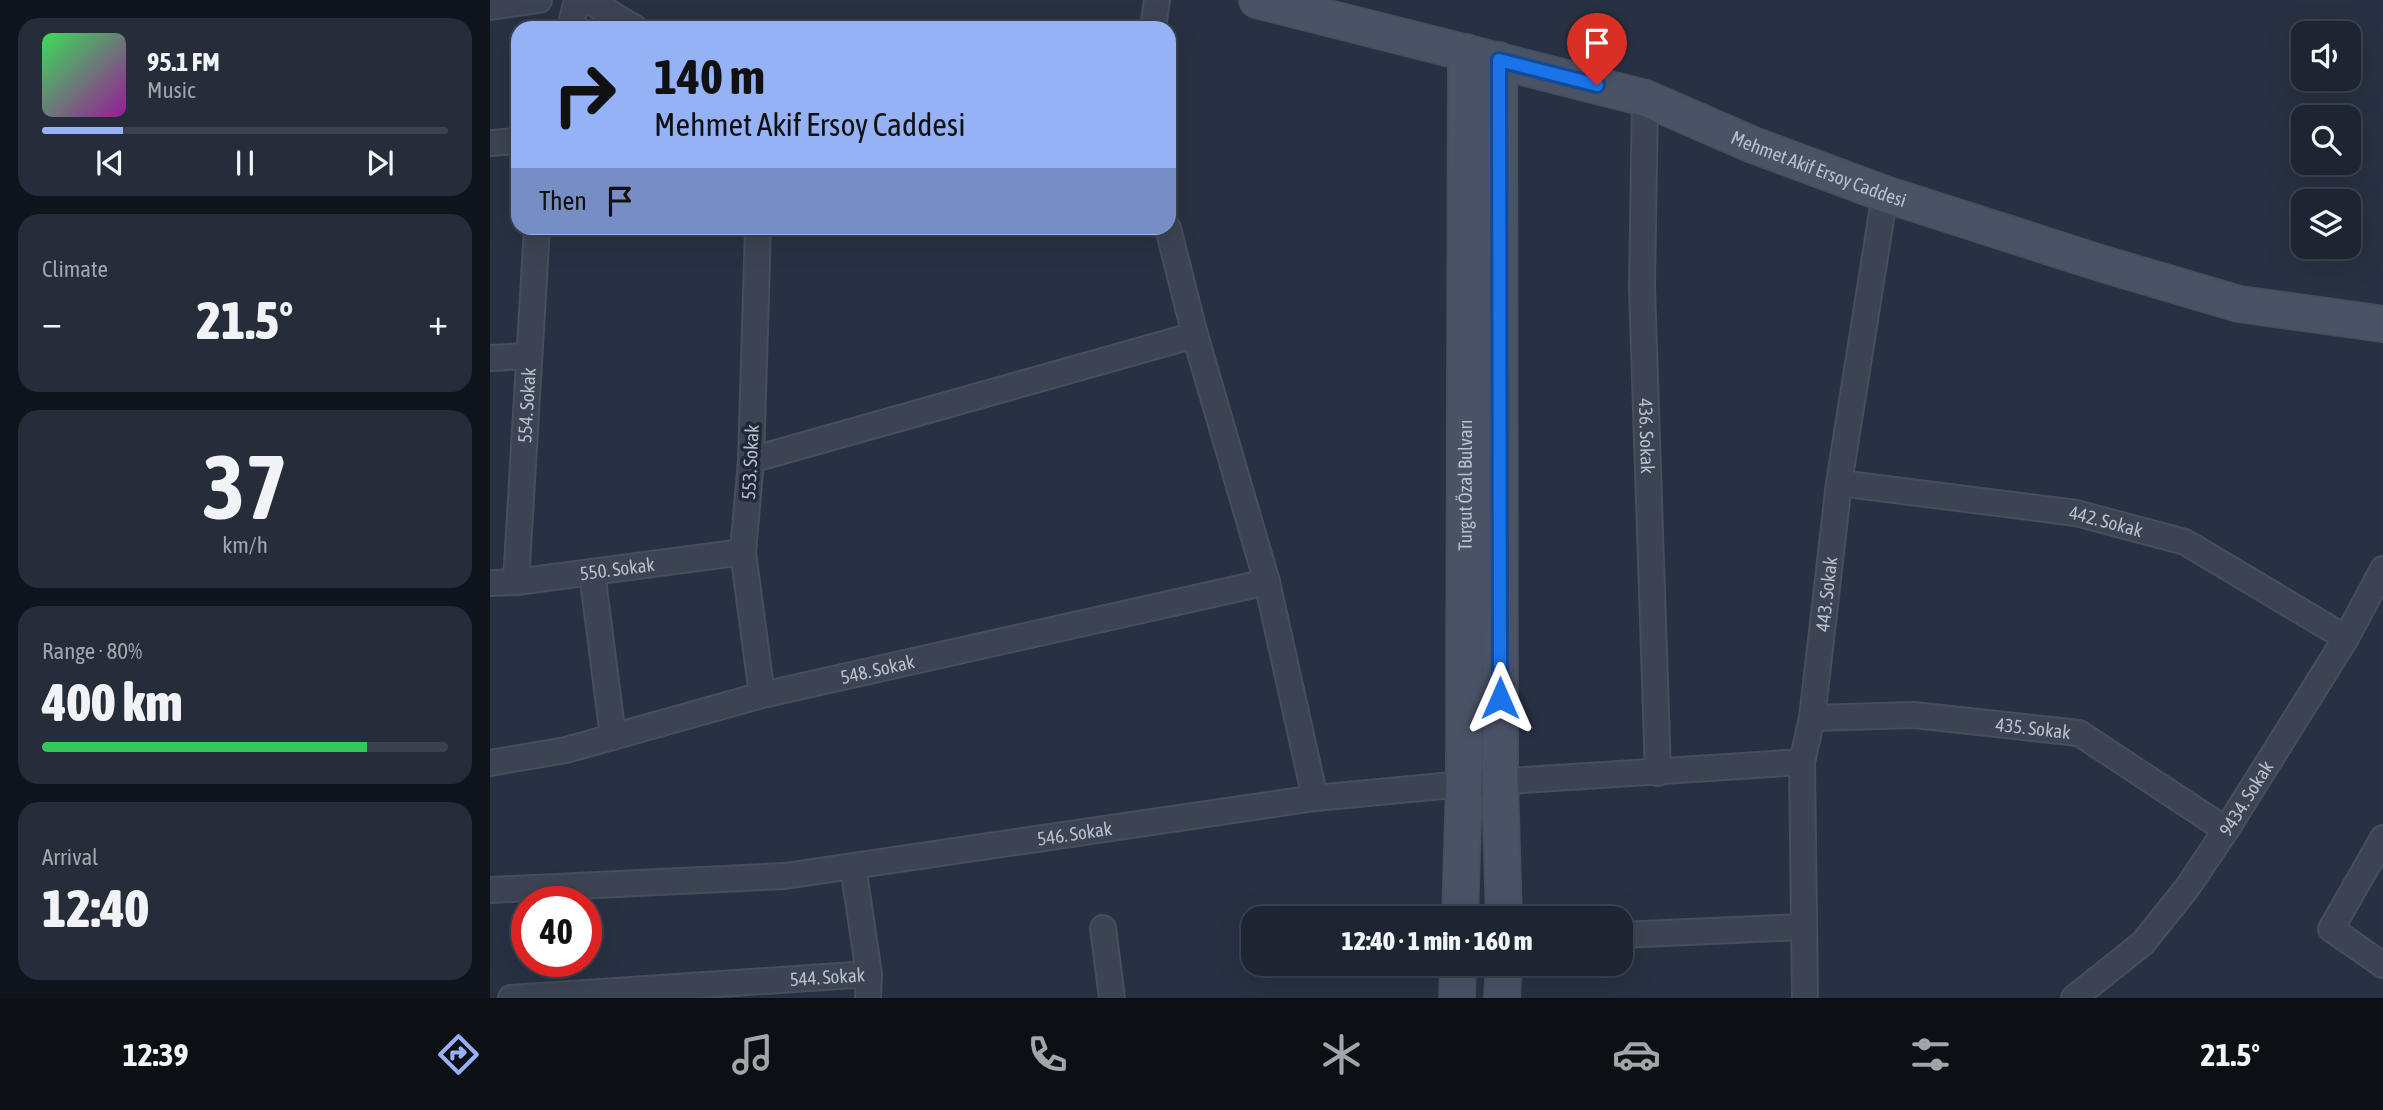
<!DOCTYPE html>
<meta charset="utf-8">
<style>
:root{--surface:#1e2532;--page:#262d3a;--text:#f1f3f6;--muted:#a1a5ac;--line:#3c424d;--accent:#95b2f6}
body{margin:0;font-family:"Asap Condensed",sans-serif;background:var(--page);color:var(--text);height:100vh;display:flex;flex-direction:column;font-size:26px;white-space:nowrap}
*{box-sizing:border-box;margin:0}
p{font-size:23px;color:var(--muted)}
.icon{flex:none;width:38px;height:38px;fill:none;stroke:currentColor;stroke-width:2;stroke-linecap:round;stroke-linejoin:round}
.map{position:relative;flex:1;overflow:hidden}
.panel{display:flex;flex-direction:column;gap:18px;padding:18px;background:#10141c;width:490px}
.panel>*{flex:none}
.guide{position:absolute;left:21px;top:21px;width:665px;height:214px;border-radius:21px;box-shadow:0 7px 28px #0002,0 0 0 2px var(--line);background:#95b2f6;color:#111;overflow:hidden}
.buttons{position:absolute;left:1801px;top:21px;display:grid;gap:14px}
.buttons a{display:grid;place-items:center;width:70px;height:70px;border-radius:14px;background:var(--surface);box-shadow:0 7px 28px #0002,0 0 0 2px var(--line);font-size:35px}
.speed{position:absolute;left:21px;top:886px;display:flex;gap:14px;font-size:35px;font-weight:700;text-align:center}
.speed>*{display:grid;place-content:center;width:91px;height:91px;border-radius:50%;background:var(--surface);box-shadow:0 7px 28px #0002,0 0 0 2px var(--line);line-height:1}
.speed .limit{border:10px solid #d22;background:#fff;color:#111}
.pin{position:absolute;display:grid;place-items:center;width:60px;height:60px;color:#fff;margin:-72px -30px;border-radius:50% 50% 50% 0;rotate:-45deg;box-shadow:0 0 7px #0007}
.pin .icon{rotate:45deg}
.me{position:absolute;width:77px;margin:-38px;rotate:0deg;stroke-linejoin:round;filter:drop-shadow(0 0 5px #0008)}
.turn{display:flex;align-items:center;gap:24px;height:147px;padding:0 28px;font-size:32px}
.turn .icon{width:91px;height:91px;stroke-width:2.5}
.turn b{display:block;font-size:49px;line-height:60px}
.then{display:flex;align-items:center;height:66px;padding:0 28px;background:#0003;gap:14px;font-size:26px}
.big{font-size:52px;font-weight:800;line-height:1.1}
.panel .widget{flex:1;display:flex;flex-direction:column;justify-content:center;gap:10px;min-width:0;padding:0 24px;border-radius:21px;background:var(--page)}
.panel .dial{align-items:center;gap:0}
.dial b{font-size:91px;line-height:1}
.song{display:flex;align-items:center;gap:21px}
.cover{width:84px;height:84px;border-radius:10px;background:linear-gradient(135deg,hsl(130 70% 55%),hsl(300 70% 35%))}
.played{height:7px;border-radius:4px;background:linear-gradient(90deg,var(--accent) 20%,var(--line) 20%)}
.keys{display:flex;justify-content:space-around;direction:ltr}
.heat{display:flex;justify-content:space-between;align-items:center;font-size:38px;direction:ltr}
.charge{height:10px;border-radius:5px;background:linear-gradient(90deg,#34c759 80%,var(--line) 0)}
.trip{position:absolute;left:751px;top:906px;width:392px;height:70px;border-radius:21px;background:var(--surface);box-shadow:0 7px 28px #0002,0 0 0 2px var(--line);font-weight:800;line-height:70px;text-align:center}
.menu{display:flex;height:112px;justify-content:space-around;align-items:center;background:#0c0f14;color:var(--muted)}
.menu .icon{width:49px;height:49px}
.menu .active{color:var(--accent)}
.menu b{font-size:32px;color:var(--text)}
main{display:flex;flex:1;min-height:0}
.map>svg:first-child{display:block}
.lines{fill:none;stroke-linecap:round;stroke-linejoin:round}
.street-casing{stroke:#464d5c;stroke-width:28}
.secondary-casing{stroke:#464d5c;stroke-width:38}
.street{stroke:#3c4453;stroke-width:24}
.secondary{stroke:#4a5266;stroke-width:35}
.route-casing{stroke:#114b97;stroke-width:18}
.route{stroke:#1a73e8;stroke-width:12}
.labels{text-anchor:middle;stroke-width:7;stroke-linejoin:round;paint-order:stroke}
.street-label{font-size:19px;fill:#babfcc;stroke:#212938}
</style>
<main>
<section class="panel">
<div class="widget">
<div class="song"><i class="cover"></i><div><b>95.1 FM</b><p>Music</p></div></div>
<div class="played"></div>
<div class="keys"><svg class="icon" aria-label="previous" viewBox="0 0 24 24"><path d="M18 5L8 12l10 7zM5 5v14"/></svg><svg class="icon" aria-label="pause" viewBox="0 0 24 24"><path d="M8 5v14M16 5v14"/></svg><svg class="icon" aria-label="next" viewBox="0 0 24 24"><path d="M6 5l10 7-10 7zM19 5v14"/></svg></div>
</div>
<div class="widget"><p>Climate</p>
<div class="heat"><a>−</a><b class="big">21.5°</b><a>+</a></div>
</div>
<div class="widget dial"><b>37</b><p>km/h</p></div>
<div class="widget"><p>Range · 80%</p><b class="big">400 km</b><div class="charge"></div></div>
<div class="widget"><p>Arrival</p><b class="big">12:40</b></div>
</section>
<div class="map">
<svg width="1893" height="998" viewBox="0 0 1893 998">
<rect width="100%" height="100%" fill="#283143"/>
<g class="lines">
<defs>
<g id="street">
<path d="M98,0L145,28"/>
<path d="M0,7L49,0"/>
<path d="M80,28L87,0"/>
<path d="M663,28L667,0"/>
<path id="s1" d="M1155,98L1152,288L1168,773"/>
<path d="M0,143L28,141"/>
<path d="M268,228L261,460L253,552L272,695"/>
<path d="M678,228L705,335L777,582L825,798"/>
<path d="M0,358L38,356"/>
<path d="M261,460L705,335"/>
<path id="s2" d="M1349,483L1586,513L1695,542L1856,638"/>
<path d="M102,572L123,737"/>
<path id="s3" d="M26,582L47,228"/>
<path id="s4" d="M0,583L26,582L253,552"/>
<path id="s5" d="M1322,718L1424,715L1589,733L1736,830"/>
<path id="s6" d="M0,763L76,750L272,695L777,582"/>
<path d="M1893,838L1841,929L1893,965"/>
<path d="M363,866L379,974"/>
<path id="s7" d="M0,890L295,876L825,798L974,784L1312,762"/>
<path d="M613,928L622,998"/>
<path d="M1130,935L1314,927"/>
<path id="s8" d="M21,998L379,974L378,998"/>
<path id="s9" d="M1315,998L1312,762L1322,718L1349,483L1395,194"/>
<path id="s10" d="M1584,998L1653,943L1697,888L1736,830L1856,638L1893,569"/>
</g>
<g id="secondary">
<path id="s11" d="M767,0L1155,98L1263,145L1395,194L1610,263L1749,304L1893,324"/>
<path d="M1009,60L1010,782L1014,919"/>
<path id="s12" d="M970,919L974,784L976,52"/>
<path d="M967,998L968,964"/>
<path d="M1012,998L1014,964"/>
</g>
</defs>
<use href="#street" class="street-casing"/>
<use href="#secondary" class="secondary-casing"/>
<use href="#street" class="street"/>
<use href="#secondary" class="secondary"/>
</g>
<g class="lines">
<defs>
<path id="route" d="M1010,698L1009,60L1107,85"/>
</defs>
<use href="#route" class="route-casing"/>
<use href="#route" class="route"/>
</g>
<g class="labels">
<g class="street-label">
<text dy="7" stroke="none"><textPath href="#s11" startOffset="588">Mehmet Akif Ersoy Caddesi</textPath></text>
<text dy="7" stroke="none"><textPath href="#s3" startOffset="177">554. Sokak</textPath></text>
<text dy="7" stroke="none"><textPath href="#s1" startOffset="338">436. Sokak</textPath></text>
<text transform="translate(260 462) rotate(-87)" y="7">553. Sokak</text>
<text dy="7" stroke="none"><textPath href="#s12" startOffset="434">Turgut Özal Bulvarı</textPath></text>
<text dy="7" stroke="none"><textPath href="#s2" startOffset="270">442. Sokak</textPath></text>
<text dy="7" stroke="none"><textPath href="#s4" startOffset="128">550. Sokak</textPath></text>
<text dy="7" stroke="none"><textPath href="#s9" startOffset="406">443. Sokak</textPath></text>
<text dy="7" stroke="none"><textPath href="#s6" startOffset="399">548. Sokak</textPath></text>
<text dy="7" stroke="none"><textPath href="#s5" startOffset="222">435. Sokak</textPath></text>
<text dy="7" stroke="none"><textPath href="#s10" startOffset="266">9434. Sokak</textPath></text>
<text dy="7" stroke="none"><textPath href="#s7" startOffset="588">546. Sokak</textPath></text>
<text dy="7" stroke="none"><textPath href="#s8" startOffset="317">544. Sokak</textPath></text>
</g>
</g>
</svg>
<div class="buttons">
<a><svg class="icon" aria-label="sound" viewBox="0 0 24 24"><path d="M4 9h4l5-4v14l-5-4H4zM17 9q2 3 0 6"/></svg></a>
<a><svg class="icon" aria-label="search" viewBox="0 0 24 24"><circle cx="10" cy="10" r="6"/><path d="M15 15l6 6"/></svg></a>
<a><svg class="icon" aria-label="layers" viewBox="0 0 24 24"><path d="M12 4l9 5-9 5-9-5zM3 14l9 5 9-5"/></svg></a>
</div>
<div class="speed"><div class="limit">40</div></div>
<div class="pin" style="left:1107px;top:85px;background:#d93025"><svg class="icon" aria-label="arrive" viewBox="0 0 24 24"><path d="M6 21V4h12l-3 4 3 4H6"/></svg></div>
<svg class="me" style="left:1010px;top:698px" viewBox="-20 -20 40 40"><path d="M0-17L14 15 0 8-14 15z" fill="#1a73e8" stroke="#fff" stroke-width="4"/></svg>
<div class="trip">12:40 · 1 min · 160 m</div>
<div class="guide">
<div class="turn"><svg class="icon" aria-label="right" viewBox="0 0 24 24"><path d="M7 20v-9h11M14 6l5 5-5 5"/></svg><div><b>140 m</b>Mehmet Akif Ersoy Caddesi</div></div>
<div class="then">Then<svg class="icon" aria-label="arrive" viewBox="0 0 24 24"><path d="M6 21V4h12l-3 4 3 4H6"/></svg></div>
</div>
</div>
</main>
<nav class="menu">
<b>12:39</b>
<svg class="icon active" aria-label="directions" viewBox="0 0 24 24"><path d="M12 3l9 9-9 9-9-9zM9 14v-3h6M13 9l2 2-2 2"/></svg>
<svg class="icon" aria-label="music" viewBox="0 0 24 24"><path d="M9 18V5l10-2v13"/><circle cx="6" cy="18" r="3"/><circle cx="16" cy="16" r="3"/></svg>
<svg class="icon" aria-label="phone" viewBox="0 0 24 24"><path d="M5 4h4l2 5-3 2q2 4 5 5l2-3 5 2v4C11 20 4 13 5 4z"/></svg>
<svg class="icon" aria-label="climate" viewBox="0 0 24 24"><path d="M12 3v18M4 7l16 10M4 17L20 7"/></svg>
<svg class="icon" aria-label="car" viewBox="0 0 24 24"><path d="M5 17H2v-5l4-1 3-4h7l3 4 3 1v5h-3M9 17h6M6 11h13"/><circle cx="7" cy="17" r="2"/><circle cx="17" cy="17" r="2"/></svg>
<svg class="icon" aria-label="filters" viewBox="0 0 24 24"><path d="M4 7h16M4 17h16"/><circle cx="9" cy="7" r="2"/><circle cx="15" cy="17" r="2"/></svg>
<b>21.5°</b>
</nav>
